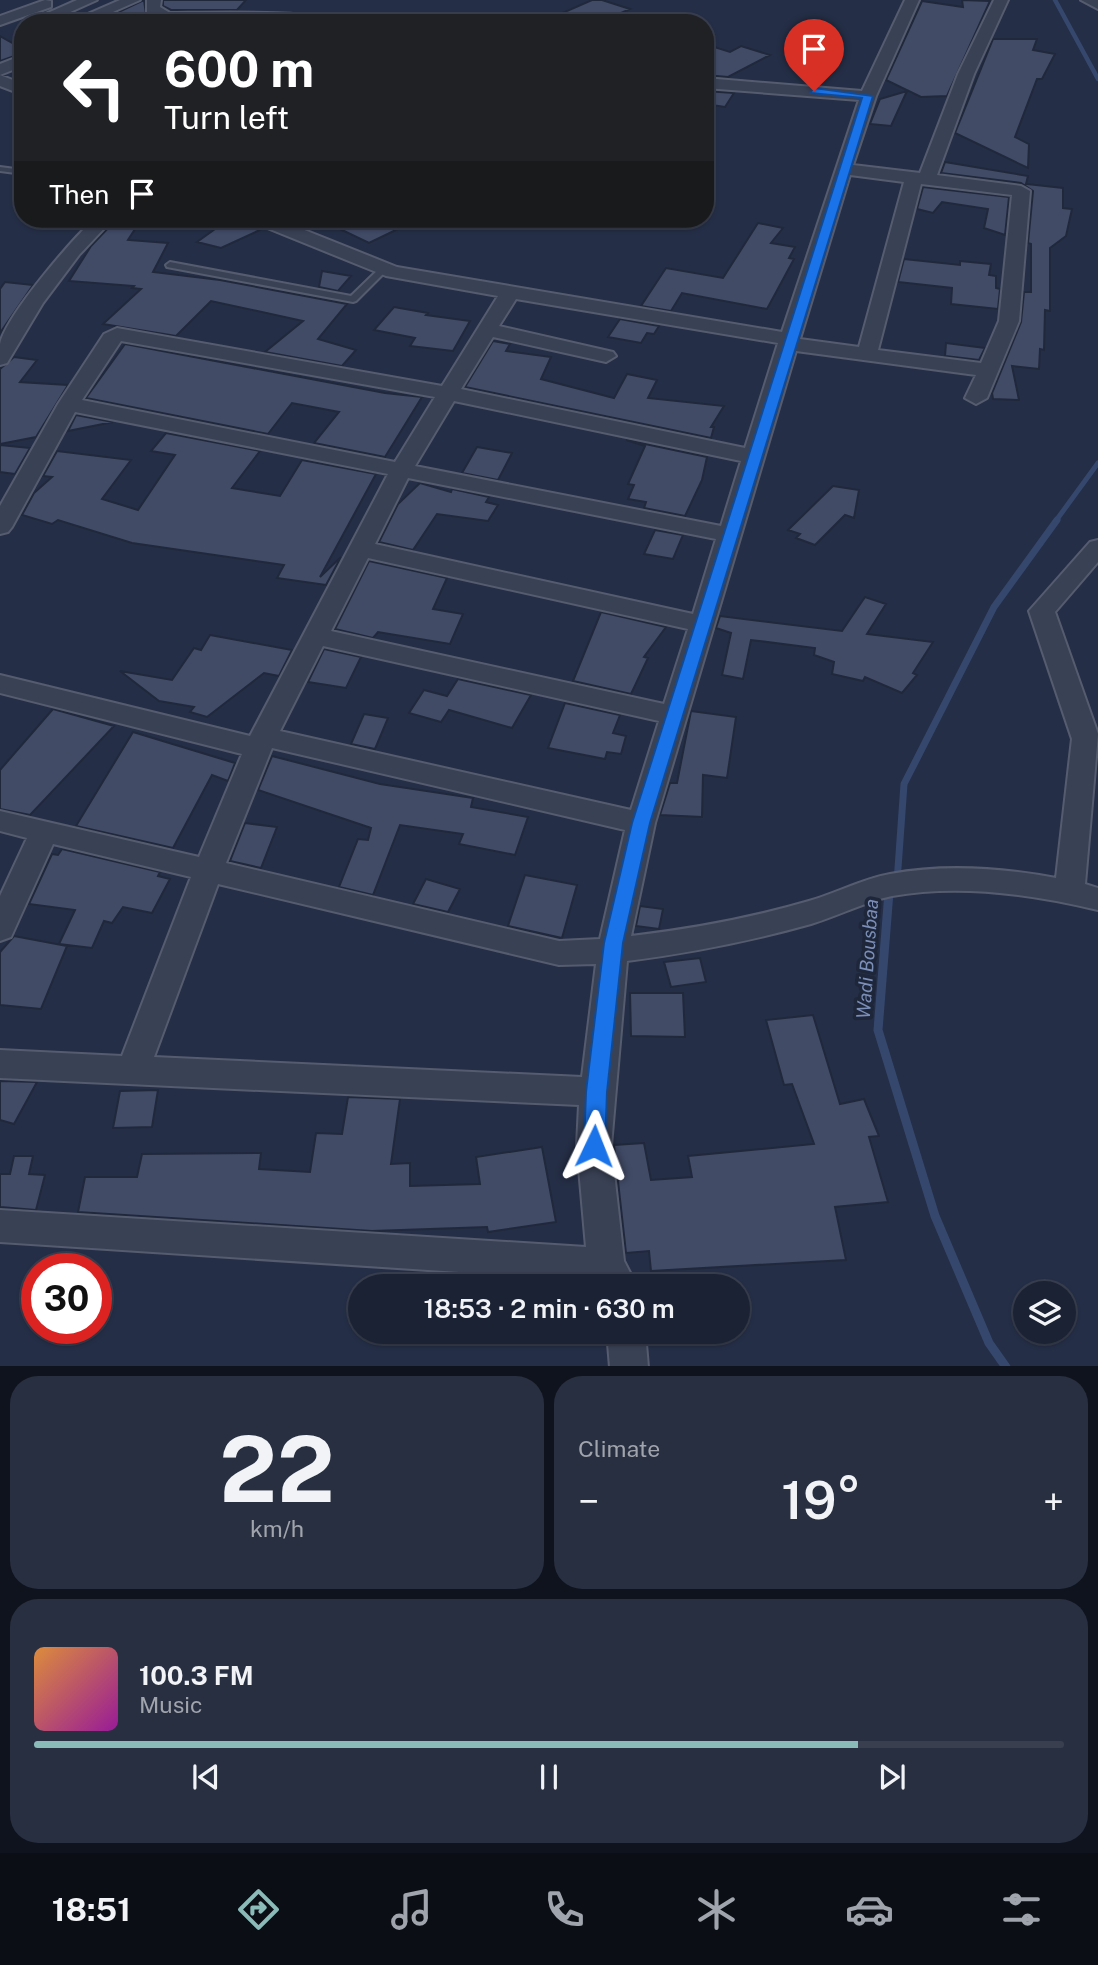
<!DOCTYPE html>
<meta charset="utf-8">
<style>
:root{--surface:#1b2234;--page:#282f40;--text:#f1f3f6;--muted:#a0a4ac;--line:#393f4f;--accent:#8bbbb9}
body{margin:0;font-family:"Public Sans",sans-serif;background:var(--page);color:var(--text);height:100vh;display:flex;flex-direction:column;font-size:26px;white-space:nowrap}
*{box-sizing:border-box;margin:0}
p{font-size:23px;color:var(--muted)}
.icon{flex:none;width:38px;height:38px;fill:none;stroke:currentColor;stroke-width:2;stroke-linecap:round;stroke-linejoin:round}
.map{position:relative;height:1366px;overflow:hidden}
.drawer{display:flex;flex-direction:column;gap:10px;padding:10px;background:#0f131d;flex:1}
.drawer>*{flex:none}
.hud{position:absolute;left:14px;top:14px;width:700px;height:214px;border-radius:28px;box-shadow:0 2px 5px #0004,0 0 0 2px var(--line);background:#202124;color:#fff;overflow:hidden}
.controls{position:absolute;left:1013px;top:1281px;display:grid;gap:14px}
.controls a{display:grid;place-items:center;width:63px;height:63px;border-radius:50%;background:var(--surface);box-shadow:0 2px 5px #0004,0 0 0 2px var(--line);font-size:35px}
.speed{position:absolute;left:21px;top:1253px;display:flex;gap:14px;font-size:35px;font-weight:700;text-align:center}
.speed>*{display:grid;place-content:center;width:91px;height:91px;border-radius:50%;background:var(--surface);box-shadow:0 2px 5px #0004,0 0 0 2px var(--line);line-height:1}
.speed .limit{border:10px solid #d22;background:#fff;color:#111}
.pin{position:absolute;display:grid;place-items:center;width:60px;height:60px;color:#fff;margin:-72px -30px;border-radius:50% 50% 50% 0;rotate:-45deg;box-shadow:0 0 7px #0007}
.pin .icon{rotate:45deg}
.me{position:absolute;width:77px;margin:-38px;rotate:2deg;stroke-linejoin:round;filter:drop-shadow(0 0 5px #0008)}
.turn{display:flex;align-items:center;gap:24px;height:147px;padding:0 35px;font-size:32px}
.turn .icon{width:91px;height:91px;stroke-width:2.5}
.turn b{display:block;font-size:49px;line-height:60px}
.then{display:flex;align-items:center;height:66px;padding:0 35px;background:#0003;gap:14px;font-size:26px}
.big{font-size:52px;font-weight:600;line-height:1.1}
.drawer .card{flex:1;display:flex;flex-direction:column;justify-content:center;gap:10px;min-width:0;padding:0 24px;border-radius:28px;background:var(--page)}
.drawer .dial{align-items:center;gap:0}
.dial b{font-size:91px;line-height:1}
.song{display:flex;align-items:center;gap:21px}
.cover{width:84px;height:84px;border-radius:10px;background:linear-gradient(135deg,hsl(30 70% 55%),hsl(300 70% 35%))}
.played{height:7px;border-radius:4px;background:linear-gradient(90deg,var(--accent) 80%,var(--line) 80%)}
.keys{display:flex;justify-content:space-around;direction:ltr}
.heat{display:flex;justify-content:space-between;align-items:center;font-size:38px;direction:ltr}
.drawer .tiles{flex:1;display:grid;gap:10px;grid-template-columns:1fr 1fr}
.card:last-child{grid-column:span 2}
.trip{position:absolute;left:348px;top:1274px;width:402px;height:70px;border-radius:35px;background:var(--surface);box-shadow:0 2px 5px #0004,0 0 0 2px var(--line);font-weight:600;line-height:70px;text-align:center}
.tab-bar{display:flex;height:112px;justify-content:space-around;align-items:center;background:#0b0e15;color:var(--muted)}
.tab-bar .icon{width:49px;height:49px}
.tab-bar .on{color:var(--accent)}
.tab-bar b{font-size:32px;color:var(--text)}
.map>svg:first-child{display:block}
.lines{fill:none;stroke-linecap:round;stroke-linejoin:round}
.stream-far3{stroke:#36476e;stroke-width:4.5}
.stream-far2{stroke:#36476e;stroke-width:5}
.stream-far1{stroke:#36476e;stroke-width:7}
.stream{stroke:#36476e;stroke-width:9}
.building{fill:#414b66;stroke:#20283c;stroke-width:2}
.lane-casing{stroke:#555c6f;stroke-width:4}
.street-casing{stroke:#555c6f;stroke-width:4}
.lane{fill:#394155;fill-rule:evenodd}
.street{fill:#394155;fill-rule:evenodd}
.route{fill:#1a73e8;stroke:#114b97;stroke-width:2}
.labels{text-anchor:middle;stroke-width:7;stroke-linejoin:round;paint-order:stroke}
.water-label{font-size:19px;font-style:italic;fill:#7b8eb8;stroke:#1e263a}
</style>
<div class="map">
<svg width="1098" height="1367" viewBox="0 0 1098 1367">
<rect width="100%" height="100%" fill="#242e46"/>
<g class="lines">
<path class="stream-far3" d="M1055,0L1098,79"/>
<path class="stream-far2" d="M1055,522L1098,463"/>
<path class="stream-far1" d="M897,882L904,784L994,607L1057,520
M889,894V889"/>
<path class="stream" d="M889,892L878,1030L935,1216L989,1343L1006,1367"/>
</g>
<path class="building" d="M144,0L146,14L164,23H95Z
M163,0H246L237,10H171L163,6Z
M592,0H602L630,9L599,23H588L560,14Z
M962,0L990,1L947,96L921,97L886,80L922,1L963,7Z
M0,36L23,49V53L0,61Z
M993,39H1037L1033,50L1055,54L1042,79H1037L1015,137L1029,144L1028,168L955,133Z
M705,44L730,52L741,46L770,55L728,77L705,75Z
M705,91L734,93L725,107L705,104Z
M907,91L891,126L870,124L880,99Z
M945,162L1028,176L1026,184L1063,188V208L1072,209L1066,236L1050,248V311L1045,310L1044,350L1040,349L1039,369L1012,366L1019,400L993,399L992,393L1021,322L1024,292H1031V244L1028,243L1033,191L1021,183L941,173Z
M923,187L1009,197L1005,235L984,228L988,209L942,202L933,213L917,209Z
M229,219H249L262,229L221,248L197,242Z
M319,219H363L400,228L369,243Z
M758,223L783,228L771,243L795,247L789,258L794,259L767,309L682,293L671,311L641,306L666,268L723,278Z
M112,224L137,226L128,240L168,243L153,272L220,280L347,304L318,339L356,350L342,366L265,352L303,321L211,301L176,336L103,324L141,289L132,288L134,286L69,281L91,246Z
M904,259L960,265V261L991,264L989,275L996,276V288L1000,289L998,309L951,304L952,288L898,282Z
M322,271L351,276L338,291L319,287Z
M5,282L33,285L0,333V289Z
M394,307L428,313L426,315L470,321L453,351L410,346L415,338L374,330Z
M620,319L659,326L654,334L647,333L641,343L608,337Z
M493,341L510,344L506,351L551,357L541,379L614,398L627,374L657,380L648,398L724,406L711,427H714L711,438L465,387Z
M946,343L985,348L979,360L945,356Z
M125,344L385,393L422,397L385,457L314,443L339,412L292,403L268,434L86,398Z
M14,357L37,360L20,382L68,385L36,437L0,444V369Z
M76,415L113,422L68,431Z
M166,433L260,451L232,488L280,496L302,460L376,474L320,577L341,557L326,585L277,578L284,565L132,543L58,520L52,524L22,515L34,493L52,477L43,476L57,451L131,460L102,499L138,510L175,455L151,451Z
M626,440L707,457L702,480L685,516L644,508L646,502L628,499L634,485L628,484L645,446Z
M0,445L30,448L15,474L0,472Z
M477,447L512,453L498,480L462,473Z
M420,483L451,492L452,489L489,497L486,502L498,505L488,521L437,514L413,550L379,542L398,504Z
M833,486L859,490L854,518L845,515L815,545L796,538L800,534L788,530Z
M655,530L683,535L673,559L644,554Z
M369,561L447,578L433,609L463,614L450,644L378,632L373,638L335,629Z
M865,597L886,604L867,634L933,642L913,673L917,675L902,693L865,677L863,681L832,674L834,662L814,655L815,648L751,640L743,679L722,675L731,633L716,628L720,616L842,631Z
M601,612L666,627L644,657L648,658L631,694L573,681Z
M210,635L292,650L279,676L264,673L207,717L190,712L194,707L159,701L120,671L172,680L194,648L201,650Z
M324,649L361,657L346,688L308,682Z
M458,679L531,695L512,728L449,710L441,722L409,713L424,690L447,696Z
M565,703L620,715L613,733L626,736L621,754L607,752L605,759L548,748Z
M53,709L114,726L30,815L0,809V770Z
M691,711L736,717L727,778L703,775L702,817L660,815L670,783H677Z
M364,714L388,718L375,749L351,744Z
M133,732L235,763L228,781L212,775L173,848L76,826Z
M272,756L380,784L473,798L471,807L528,817L515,855L459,844L463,834L400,825L373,895L339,887L358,839L368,840L371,828L258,790Z
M245,823L277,827L261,868L230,861Z
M62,849L160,872L158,876L170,879L152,913L123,907L112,923L104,921L92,948L59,944L75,910L29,904L52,854L58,855Z
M525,875L577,885L562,938L508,926Z
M426,879L460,889L448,912L413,904Z
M640,906L663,909L659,929L636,926Z
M14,936L67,946L41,1009L0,1005V952Z
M700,958L706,982L671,987L664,962Z
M630,993H683L685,1037L631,1036Z
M813,1015L840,1104L864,1099L879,1136L869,1137L888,1202L835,1207L846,1260L651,1271L649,1251L626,1253L614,1145L644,1143L651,1180L692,1177L688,1156L814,1144L792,1084L784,1085L766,1020Z
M0,1081L37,1082L14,1124L0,1120Z
M158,1090L152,1127L113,1128L120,1091Z
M348,1097L400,1099L391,1164L410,1163V1186L480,1184L476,1157L542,1147L556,1222L488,1232L487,1227L372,1231L78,1212L85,1177H137L142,1154L261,1153L259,1169L310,1172L316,1133L342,1134Z
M14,1156H33L29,1174L45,1175L36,1210L0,1207V1174H10Z"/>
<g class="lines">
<defs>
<path id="lane" d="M0,167L23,170V174L0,171Z
M170,262L351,296L381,267L388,269L356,301L353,302L167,267L166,265Z"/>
<path id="street" d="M45,0L51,1V7L0,25V16Z
M77,0H97L46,23H25Z
M120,0H140L88,23H67Z
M147,0H161L160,7L170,13C199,13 327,9 343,23L167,21L147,12Z
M905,0H919L876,96L853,165L920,173L958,74L994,0H1008L974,74L937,175L1021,186L1030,191L1019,321L987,398L976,404L965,398L976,375L796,351L655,823L631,936C691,929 751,918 809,901C837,893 862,879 890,874C944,864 1003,868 1056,878L1072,739L1029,611L1090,542L1098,540V562L1055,612L1098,734L1085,884L1098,888V910C1032,894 959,884 892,896C864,902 838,916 811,924C751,941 689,953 627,961L611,1146L624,1261L637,1286H599L596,1281L0,1242V1210L586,1247L577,1146L579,1105L0,1078V1050L122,1056L191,877L53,844L11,937L0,941V896L27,838L0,831V811L199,857L242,754L0,693V675L250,736L388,474L75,412L12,527L8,532L0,534V506L58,404L104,334L117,328L442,386L498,296L386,276L255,223L252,219H277L397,267L782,332L859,100L705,88V78L862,91ZM850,175L904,182L859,347L800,339ZM921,184L1012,195L999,321L981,363L878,350ZM516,299L778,343L745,448L461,389L493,337L606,362L616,356L613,352L499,326ZM121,341L435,397L395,462L82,400ZM454,401L741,461L721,526L415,466ZM408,478L716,539L693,614L375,544ZM368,558L688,629L664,704L331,631ZM323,646L659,721L631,810L280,731ZM272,748L625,830L600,939L559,941L226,863ZM218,884L559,965L596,964L582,1077L154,1057Z
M1081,0H1098V9Z
M23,55V66L0,75V64Z
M0,75L23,84V95L0,86Z
M94,219H113L79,255L43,303L7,363L0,365C0,358 0,350 0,344C6,315 71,241 94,219Z
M607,1332H645L648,1367H610Z"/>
</defs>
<use href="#lane" class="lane-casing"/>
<use href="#street" class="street-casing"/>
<use href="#lane" class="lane"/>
<use href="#street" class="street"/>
</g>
<path class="route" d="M814,88L873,96L650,823L623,943L607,1092L605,1146L602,1153L594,1155L587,1153L584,1146L586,1092L604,943L632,823L862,98L810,93Z"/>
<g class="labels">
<g class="water-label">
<text transform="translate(867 959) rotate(-86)" y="7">Wadi Bousbaa</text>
</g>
</g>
</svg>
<div class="controls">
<a><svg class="icon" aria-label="layers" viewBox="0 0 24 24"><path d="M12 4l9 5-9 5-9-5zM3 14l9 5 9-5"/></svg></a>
</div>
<div class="speed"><div class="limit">30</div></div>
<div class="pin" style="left:814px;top:91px;background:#d93025"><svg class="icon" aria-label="arrive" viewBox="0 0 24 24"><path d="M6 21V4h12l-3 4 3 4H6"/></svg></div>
<svg class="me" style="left:594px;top:1146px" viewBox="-20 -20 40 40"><path d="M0-17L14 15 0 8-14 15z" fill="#1a73e8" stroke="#fff" stroke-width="4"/></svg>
<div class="trip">18:53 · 2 min · 630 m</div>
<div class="hud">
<div class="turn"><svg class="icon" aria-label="left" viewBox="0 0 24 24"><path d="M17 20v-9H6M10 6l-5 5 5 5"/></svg><div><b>600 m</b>Turn left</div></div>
<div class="then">Then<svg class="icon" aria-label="arrive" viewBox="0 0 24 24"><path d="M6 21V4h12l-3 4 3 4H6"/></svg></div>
</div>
</div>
<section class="drawer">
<div class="tiles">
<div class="card dial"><b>22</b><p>km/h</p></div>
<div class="card"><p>Climate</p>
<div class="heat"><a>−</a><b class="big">19°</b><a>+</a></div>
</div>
<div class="card">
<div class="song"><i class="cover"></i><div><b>100.3 FM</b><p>Music</p></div></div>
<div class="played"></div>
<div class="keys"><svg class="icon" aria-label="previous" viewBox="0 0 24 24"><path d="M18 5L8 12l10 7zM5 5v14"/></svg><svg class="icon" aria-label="pause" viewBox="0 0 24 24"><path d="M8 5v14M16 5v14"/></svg><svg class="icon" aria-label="next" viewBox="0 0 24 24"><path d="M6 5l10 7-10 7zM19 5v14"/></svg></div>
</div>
</div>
</section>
<nav class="tab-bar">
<b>18:51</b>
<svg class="icon on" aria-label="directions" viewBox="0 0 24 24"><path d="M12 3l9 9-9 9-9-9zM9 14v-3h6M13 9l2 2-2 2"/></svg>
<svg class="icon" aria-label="music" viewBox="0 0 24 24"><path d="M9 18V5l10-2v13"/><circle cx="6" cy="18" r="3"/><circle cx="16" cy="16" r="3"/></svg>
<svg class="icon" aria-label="phone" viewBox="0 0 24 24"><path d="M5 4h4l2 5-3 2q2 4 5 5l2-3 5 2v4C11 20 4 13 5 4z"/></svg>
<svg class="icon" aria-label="climate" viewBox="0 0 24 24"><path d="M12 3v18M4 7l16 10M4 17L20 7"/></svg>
<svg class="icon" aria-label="car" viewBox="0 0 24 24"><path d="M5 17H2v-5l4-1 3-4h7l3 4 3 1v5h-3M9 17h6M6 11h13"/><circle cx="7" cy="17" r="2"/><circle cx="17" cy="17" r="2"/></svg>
<svg class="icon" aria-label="filters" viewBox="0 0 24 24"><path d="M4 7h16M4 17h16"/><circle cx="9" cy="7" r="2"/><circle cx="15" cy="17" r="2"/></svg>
</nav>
